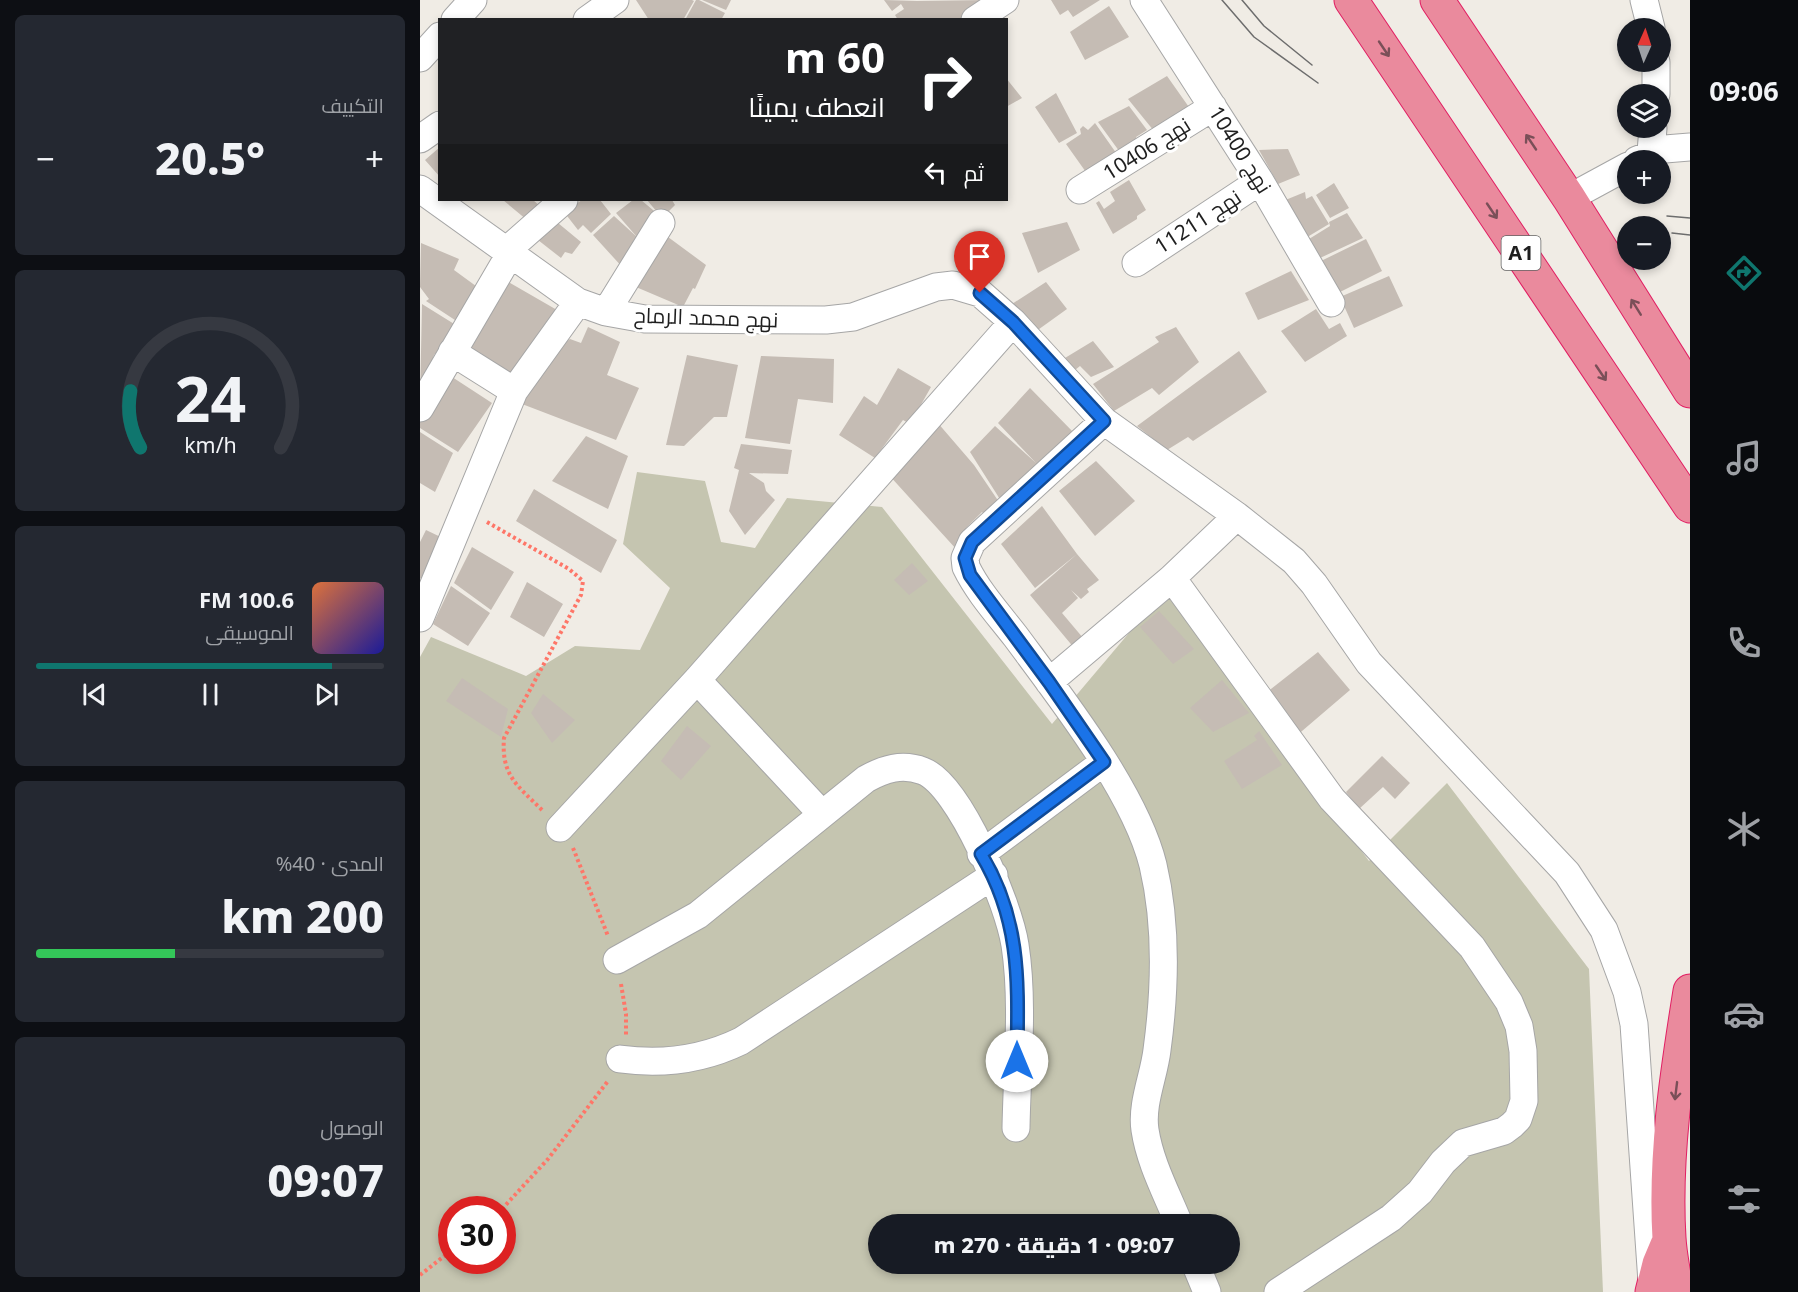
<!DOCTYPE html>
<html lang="ar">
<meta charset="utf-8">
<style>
:root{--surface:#171b24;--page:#242831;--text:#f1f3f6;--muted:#9ea1a6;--line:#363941;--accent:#0f766e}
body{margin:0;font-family:"Noto Sans",Cairo,sans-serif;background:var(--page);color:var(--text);direction:rtl;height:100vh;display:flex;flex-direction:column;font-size:22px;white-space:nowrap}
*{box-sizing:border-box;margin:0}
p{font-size:20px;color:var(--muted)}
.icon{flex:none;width:33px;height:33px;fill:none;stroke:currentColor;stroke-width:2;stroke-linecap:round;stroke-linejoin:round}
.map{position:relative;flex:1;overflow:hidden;direction:ltr}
.panel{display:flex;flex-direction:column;gap:15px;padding:15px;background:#0d0f14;width:420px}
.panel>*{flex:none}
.guide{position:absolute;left:18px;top:18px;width:570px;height:183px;border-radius:0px;box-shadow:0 3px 9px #0003;direction:rtl;background:#202124;color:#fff;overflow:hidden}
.needle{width:39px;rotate:3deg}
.controls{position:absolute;left:1197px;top:18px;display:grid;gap:12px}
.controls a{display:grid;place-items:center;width:54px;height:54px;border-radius:50%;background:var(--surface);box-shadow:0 3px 9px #0003;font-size:30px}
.speed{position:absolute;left:18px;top:1196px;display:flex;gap:12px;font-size:30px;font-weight:700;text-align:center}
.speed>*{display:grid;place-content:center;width:78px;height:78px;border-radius:50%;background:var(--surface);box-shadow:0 3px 9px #0003;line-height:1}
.speed .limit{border:9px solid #d22;background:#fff;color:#111}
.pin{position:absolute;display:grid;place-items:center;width:51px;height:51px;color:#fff;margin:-62px -26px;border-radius:50% 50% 50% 0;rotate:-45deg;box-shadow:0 0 6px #0007}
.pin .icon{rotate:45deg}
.me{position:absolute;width:66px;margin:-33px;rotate:0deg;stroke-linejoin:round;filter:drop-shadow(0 0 4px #0008)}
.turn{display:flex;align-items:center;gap:21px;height:126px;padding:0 24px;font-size:27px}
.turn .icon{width:78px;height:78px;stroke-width:2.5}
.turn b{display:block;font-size:42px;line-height:51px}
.then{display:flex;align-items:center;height:57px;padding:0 24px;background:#0003;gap:12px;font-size:22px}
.big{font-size:45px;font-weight:800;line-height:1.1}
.panel .widget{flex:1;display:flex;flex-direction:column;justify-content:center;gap:9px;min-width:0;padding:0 21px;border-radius:9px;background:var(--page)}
.panel .dial{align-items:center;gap:0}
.dial svg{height:156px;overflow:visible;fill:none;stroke:var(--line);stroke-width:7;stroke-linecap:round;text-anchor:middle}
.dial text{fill:var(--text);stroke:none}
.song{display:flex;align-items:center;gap:18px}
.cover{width:72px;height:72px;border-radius:9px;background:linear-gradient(135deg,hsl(20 70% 55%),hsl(240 70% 35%))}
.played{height:6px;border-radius:3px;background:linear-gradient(90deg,var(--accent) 85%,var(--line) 85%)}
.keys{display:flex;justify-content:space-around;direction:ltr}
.heat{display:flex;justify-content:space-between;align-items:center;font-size:33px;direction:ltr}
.charge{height:9px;border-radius:4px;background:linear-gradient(90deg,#34c759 40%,var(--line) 0)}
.trip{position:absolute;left:448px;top:1214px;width:372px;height:60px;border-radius:30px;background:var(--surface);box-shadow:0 3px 9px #0003;font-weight:800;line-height:60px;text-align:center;direction:rtl}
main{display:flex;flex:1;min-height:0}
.tab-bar{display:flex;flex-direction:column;width:108px;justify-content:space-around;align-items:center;background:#090b0e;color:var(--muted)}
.tab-bar .icon{width:42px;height:42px}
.tab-bar .selected{color:var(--accent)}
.tab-bar b{font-size:27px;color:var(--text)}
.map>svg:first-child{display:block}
.construction{fill:#c5c5b0;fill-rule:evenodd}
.building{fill:#c5bcb4}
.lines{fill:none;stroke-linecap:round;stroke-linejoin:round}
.minor-casing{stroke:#a6a6a6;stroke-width:29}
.highway-casing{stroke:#e11f63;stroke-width:35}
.path{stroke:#fe7668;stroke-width:4;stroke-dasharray:3 3;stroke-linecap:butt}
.minor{stroke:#fff;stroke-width:27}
.highway{stroke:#ea8a9d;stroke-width:33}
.tram{stroke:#6d6d6d;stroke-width:1.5}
.oneway{stroke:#7a4f58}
.route-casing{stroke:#114b97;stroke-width:15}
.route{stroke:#1a73e8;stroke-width:10}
.labels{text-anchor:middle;stroke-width:6;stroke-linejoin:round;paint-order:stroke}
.shield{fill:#fff;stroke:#626262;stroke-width:1.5}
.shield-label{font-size:20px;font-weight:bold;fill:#1f1f1f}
.street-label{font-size:21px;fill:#1f1f1f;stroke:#fff}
</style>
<main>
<nav class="tab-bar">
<b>09:06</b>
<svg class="icon selected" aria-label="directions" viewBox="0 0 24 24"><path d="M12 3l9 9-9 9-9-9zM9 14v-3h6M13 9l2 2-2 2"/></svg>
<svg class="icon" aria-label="music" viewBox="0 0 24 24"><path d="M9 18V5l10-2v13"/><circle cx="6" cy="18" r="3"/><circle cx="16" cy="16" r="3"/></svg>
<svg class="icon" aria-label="phone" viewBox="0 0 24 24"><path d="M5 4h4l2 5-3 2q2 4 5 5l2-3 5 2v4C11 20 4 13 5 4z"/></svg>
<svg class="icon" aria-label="climate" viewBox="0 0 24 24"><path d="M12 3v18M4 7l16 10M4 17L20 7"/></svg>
<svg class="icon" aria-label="car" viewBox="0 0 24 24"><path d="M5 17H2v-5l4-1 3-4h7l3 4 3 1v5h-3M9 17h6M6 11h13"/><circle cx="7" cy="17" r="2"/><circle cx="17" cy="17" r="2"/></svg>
<svg class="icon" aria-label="filters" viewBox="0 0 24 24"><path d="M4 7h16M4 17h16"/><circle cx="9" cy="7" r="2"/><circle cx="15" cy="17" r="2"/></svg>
</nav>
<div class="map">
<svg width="1270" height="1292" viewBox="0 0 1270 1292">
<rect width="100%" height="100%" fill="#f0ece5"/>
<path class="construction" d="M217,472L285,481L301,542L335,548L367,498L462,507L632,724L747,588L949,861L1027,783L1169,969L1183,1292H0V657L11,637L106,676L155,646L220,650L250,588L203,544ZM32,1209H82V1260H32ZM459,1224H810V1263H459Z"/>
<path class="building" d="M216,0H272L274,1L263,20H229Z
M276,0H279L305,13L301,20H265Z
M282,0H311L306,10Z
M464,0L497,1L568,0L543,20H478L475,15L484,9L481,4L472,11Z
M631,0H680L653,17L648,10L640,15Z
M689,6L709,37L665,60L650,32Z
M747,76L771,110L734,131L708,99Z
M586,78L602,98L586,107Z
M636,93L657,133L639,143L615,107Z
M709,106L727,130L716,137L720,146L702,155L678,122Z
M675,123L699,157L668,175L646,144L661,134L660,129L663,126L668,130Z
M20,147V177L5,160Z
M868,149L880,175L858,184L839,150Z
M709,180L726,210L717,216V219L693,234L676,203L679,201L684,209L695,201L690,192Z
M914,183L929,208L910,218L896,195Z
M885,192L886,199L892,196L909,224L884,239L863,201Z
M83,200H113L121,207L107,220Z
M162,200H180L191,214L171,233L163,225L158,230L144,212Z
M213,200H221L239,215L204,269L173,235L194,216L217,237L196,213Z
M227,200H252L255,205L242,218Z
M927,213L943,238L900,258L889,239L910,226L909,222Z
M647,222L660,250L618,273L602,233Z
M138,223L161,242L152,254L145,252L141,258L118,240Z
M248,237L286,265L275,289L273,288L263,307L216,287Z
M946,239L962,271L918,293L901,261Z
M1,243L39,259L34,270L60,289L38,322L6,301L9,299L0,287Z
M871,271L889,300L838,320L825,293Z
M969,276L983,306L934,328L920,297Z
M83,279L137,310L95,377L45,346Z
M626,282L647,309L615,332L592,304Z
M2,304L39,327L14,355L0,400Z
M896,309L909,329L920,323L927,336L885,362L861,331Z
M168,327L200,342L187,375L219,388L196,440L102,404L143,344L150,339L161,343Z
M756,327L779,362L739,395L732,388L694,411L673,384L739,342L735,337Z
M673,341L694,367L671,377L660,366L650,374L640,361Z
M819,351L847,392L773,441L768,437L747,450L717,426Z
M267,355L318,365L307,417H294L264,446L246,445Z
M341,356L414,359L413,403L378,399L370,444L325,438Z
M478,368L511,387L490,424L483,420L455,458L419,435L444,396L457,405Z
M29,375L72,403L38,452L0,428V422Z
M610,388L656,435L583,504L550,452L575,426L616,463L578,423Z
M517,422L554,465L579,502L569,519L562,512L546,528L551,537L537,550L468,474Z
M0,432L33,453L15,492L0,483Z
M166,436L208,456L188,509L132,481Z
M321,444L372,450L368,474L329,473L344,483L346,491L355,500L325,535L309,511L319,470L314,468Z
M676,461L715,501L675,536L639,491Z
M114,489L197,540L181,573L96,521Z
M622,506L657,554L615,588L581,544Z
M6,530L29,541L10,585L0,578V542Z
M52,547L94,572L71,610L34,583Z
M657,554L679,580L667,589L669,592L661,599L651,590L658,598L642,613L669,645L660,655L610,595Z
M492,563L508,581L489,595L474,580Z
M107,582L143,604L124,637L90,617Z
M31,586L70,613L48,646L13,624Z
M739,611L774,649L753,664L720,627Z
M898,652L930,690L875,737L846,693Z
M42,678L88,709L81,737L26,701Z
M802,680L829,713L793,732L770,708Z
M123,694L155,720L132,743L111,713Z
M267,726L291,746L261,780L241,761Z
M839,731L862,765L822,789L804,761L837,740L834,736Z
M962,756L990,783L975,799L963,787L939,809L926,792Z"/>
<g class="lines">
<defs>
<path id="minor" d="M724,0L840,181L911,303
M1224,0L1231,28
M35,20L53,0
M167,20L195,0
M555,20L585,0
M0,58L20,36
M1236,62V94
M0,139L20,125
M1231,152L1233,128
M1217,160L1245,149L1270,147
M0,189L158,302L186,312L225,319L406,320L433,317L516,287L533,285L560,293L593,322L684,421L817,516L874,561L894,584L949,663L1147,873L1184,930L1207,992L1214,1024L1232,1282
M660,190L793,107
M1149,198L1208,166
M86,251L144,200
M716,263L840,181
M186,312L241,223
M32,352L94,391
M0,408L90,254
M684,421L552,542L545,558L546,567C558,592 579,615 596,637C641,698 715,792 733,865C747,924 745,991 737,1050C734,1076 721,1104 725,1130C730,1163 747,1194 759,1224
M752,578L912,799L1052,947L1089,1002L1099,1026L1103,1051L1104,1101L1098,1119L1092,1125L1084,1131L1043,1143L1023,1162L1000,1192L971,1218L858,1292
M0,618L94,391L158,302
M277,680L401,813
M629,682L752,578L817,516
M140,828L277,680L593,322
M561,854L684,762
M197,960L278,915L446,779C464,769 482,763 503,771C540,785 589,905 595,945C604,1003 597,1069 596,1128
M200,1059C243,1065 282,1060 321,1041L574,875
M775,1263L787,1292"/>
<path id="highway" d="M931,0L1270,506
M1017,0L1149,198L1270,391
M1232,1292L1239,1264L1247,1245
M1257,1292C1254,1274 1250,1256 1249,1238C1244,1156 1257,1072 1270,991"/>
</defs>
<use href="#minor" class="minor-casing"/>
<use href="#highway" class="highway-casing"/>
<path class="path" d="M67,522L149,569L163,581L161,595L84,738C81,776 98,786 122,810
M153,848L188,936
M201,984L206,1014V1036
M82,1209L128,1159L188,1081
M0,1275L32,1250"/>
<use href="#minor" class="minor"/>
<use href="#highway" class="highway"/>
<path class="tram" d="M802,0L834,37L898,83
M822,0L844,26L892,65
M1247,216L1270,218
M1252,233L1270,235"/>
</g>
<defs><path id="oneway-shaft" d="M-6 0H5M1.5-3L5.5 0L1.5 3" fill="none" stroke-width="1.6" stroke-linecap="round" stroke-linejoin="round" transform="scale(1.5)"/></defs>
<g class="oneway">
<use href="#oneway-shaft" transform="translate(964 49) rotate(56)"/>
<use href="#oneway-shaft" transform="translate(1111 142) rotate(-124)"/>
<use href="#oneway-shaft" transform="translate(1072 211) rotate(56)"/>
<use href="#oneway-shaft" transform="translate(1216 307) rotate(-122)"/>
<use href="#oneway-shaft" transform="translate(1181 373) rotate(56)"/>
<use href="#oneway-shaft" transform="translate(1256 1091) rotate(97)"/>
</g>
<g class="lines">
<defs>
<path id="route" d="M560,293L593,322L684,421L552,542L545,558L550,575L629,682L684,762L561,854C602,922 598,985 597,1061"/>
</defs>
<use href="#route" class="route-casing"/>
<use href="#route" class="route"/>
</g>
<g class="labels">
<rect class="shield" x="1081.5" y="236" width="39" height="34" rx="4.5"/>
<g class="shield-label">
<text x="1101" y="260">A1</text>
</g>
<g class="street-label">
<text transform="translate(727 149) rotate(-32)" y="7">نهج 10406</text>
<text transform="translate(820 150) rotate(58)" y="7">نهج 10400</text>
<text transform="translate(778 222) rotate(-33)" y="7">نهج 11211</text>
<text transform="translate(286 318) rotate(2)" y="7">نهج محمد الرماح</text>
</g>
</g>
</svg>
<div class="controls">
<a><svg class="needle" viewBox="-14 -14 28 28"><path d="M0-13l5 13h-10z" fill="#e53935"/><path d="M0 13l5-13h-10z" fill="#9ea1a6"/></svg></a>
<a><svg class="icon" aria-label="layers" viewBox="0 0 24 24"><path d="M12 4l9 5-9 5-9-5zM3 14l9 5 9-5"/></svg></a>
<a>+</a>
<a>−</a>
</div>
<div class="speed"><div class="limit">30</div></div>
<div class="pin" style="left:560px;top:293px;background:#d93025"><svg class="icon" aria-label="arrive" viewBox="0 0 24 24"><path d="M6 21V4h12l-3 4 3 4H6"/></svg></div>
<svg class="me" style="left:597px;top:1061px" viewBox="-20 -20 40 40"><circle r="19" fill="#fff"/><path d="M0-13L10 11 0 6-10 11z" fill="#1a73e8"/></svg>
<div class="trip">09:07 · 1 دقيقة · 270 m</div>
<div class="guide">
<div class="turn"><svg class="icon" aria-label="right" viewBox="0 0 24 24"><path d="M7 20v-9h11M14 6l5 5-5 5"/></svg><div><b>60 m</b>انعطف يمينًا</div></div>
<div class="then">ثم<svg class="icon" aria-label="left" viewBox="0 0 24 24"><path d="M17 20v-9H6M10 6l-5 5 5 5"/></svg></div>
</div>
</div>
<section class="panel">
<div class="widget"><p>التكييف</p>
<div class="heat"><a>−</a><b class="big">20.5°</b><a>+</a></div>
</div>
<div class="widget dial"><svg viewBox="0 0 100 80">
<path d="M14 69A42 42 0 1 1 86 69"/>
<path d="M14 69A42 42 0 0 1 9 40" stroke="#0f766e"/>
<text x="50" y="56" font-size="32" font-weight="700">24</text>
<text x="50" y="72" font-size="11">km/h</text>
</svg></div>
<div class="widget">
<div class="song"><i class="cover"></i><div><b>100.6 FM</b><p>الموسيقى</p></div></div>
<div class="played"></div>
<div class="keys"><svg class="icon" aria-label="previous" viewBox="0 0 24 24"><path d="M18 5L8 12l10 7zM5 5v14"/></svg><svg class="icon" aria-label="pause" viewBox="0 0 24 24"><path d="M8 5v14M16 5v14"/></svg><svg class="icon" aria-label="next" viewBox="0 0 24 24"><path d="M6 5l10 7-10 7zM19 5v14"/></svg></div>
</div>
<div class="widget"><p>المدى · 40%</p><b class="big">200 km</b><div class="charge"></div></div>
<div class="widget"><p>الوصول</p><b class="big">09:07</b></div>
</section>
</main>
